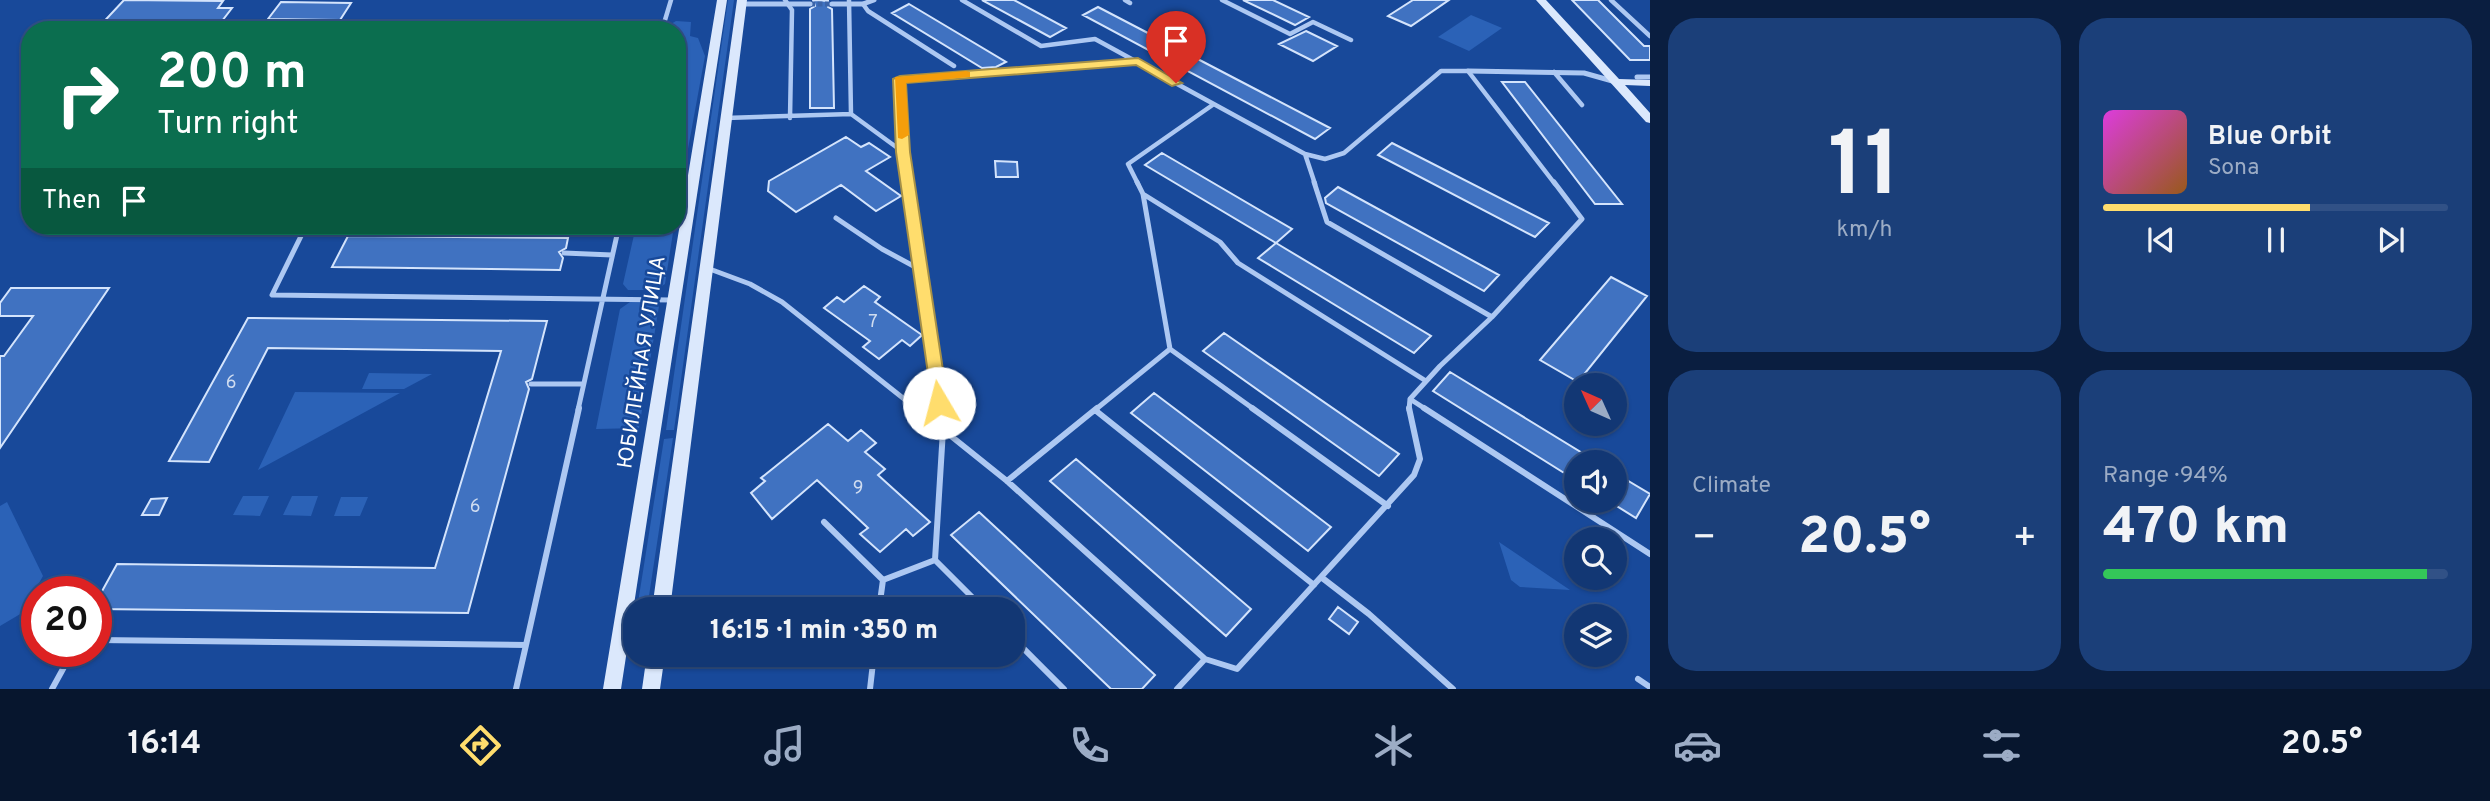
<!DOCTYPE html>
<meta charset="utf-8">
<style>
:root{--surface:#123774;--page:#1b3f79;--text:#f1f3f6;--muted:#9cacc5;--line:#315186;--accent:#ffdd6d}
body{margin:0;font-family:Overpass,sans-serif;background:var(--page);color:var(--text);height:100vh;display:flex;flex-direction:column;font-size:26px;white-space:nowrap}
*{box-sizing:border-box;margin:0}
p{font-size:23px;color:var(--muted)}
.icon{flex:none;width:38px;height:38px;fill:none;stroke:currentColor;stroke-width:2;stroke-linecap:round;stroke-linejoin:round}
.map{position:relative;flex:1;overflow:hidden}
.sheet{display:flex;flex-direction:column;gap:18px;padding:18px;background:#0a1e40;width:840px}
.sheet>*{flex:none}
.guide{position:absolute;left:21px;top:21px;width:665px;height:214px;border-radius:28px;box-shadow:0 2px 5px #0004,0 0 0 2px var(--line);background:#0b6e4f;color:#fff;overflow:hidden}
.needle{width:46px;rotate:315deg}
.controls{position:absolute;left:1564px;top:373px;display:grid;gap:14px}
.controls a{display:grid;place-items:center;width:63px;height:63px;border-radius:50%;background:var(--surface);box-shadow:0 2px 5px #0004,0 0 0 2px var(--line);font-size:35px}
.speed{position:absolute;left:21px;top:576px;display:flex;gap:14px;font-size:35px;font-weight:700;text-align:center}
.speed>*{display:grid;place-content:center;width:91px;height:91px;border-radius:50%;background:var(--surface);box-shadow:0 2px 5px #0004,0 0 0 2px var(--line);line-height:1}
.speed .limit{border:10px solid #d22;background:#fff;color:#111}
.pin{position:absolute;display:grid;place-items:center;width:60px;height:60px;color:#fff;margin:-72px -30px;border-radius:50% 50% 50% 0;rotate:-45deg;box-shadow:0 0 7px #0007}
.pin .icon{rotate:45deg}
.me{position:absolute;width:77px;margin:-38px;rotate:352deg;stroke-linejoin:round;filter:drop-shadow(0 0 5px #0008)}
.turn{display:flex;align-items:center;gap:24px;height:147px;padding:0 21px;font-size:32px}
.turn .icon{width:91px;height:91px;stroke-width:2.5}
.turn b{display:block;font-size:49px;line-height:60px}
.then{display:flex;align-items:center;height:66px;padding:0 21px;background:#0003;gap:14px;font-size:26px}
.big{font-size:52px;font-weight:800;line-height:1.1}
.sheet .widget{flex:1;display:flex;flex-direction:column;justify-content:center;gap:10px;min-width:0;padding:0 24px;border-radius:28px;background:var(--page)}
.sheet .dial{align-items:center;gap:0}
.dial b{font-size:91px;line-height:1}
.song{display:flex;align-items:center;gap:21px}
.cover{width:84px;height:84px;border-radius:10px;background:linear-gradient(135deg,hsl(300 70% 55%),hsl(30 70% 35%))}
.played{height:7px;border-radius:4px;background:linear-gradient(90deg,var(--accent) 60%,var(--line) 60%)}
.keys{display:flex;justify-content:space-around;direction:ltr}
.heat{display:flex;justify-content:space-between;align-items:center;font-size:38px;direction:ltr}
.charge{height:10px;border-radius:5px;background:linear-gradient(90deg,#34c759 94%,var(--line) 0)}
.sheet .tiles{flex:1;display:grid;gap:18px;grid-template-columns:repeat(2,1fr)}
.trip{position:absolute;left:623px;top:597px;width:402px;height:70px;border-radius:28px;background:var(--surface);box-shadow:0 2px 5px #0004,0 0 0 2px var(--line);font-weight:800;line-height:70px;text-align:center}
.tab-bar{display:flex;height:112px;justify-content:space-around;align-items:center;background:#07162e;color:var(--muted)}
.tab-bar .icon{width:49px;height:49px}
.tab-bar .current{color:var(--accent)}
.tab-bar b{font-size:32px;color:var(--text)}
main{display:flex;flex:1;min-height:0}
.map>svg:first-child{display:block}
.green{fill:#2b62b7}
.building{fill:#4072c1;stroke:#d4e4fc;stroke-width:2}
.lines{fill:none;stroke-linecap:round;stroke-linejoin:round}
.street-tunnel{stroke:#3b64a9;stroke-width:5;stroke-dasharray:5 2.5;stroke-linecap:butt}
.lane-far2{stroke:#adc8f2;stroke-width:4.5}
.lane-far1{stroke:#adc8f2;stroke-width:5}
.lane{stroke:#adc8f2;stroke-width:6}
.street{stroke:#adc8f2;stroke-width:5}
.secondary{fill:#dbe8fc;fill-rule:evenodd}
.route{fill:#ffdd6d;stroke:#a69047;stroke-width:2}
.slow{fill:#f59e0b}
.labels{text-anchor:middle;stroke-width:5;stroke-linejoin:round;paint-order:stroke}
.number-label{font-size:18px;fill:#cfdcf0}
.street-label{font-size:21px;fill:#fff;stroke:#18499a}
</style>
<main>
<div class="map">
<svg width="1650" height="689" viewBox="0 0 1650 689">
<rect width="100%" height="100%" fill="#18499a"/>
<path class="green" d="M728,0H734L674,430H666Z
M1471,15L1502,28L1469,51L1438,37Z
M676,21L691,22L690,36L698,38L705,56L677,209V30H670L671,24Z
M636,226H674L665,284L655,290H628L623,284Z
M630,302H651L659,306L639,428L596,429L620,309Z
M369,373L432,374L404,389H362Z
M295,392L400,393L258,470Z
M673,438L647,609H637L664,439Z
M243,496H269L260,516L233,515Z
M292,496H318L311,516L283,515Z
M341,497H368L360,516H334Z
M7,502L43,576L22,613L0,626V506Z
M1499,542L1570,590L1520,587L1511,580Z"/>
<path class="building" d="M124,0L223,1L218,8H232L215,30H96Z
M813,0L828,1V7L832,9L834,108H810V9L815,6Z
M982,0H1014L1066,28L1050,37Z
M1243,0H1273L1309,17L1295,25Z
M1413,0H1449L1411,26L1388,16Z
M1572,0H1598L1644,46H1650V60H1630Z
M281,2L351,3L340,20L268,19Z
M909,4L1006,62L996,67L982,68L892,13Z
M1098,7L1330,128L1315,139L1083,15Z
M1306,31L1337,46L1313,61L1279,44Z
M1502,82H1525L1622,204H1595Z
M846,137L861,147L869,143L890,157L866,171L901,196L876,211L841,185L796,212L768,191L769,181Z
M1392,143L1549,223L1535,237L1378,155Z
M1162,153L1292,229L1276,243L1145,165Z
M995,161L1017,162L1018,177H996Z
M1338,187L1499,275L1484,291L1326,203L1325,198Z
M348,236L568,238L566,248L559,252L563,258L560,270L332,267Z
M1276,243L1431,336L1414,353L1258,258Z
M1611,277L1647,296L1578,382L1540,360Z
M864,286L880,297L875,302L922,335L910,346L902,340L879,359L863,347L870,341L824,308L837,297L844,302Z
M11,288H109L0,448V356H4L33,316H0V303Z
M248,318L547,321L532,379L526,382L529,389L468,613L96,609V602L117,564L435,568L501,351L268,348L209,462L169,461Z
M1224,333L1399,454L1379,476L1203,351Z
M1450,372L1597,462H1577V481L1433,391Z
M1154,393L1331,527L1308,551L1131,413Z
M828,424L848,441L861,430L876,443L865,452L885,469L878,475L930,522L913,536L906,529L880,552L860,534L868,528L817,480L772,519L751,493L765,481L761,478Z
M1076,459L1251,609L1226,636L1050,481Z
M1615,473L1650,494L1636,518L1615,505Z
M167,498L159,515H142L151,499Z
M979,512L1155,675L1142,689H1111L951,535Z
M1338,607L1358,622L1349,634L1329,619Z"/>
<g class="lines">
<path class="street-tunnel" d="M810,4H832"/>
<path class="lane-far2" d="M785,0L792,10L790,118
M849,0L851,114L903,152
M962,0L1041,46L1095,39L1305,154L1325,159L1344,153L1441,71H1468L1555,184
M1125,0L1130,3
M1222,0L1290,34L1313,22L1351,40
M1611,0L1650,36
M863,4L868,11L954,66
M662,30L671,0
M1554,72L1582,105
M726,118L851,114
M1305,154L1315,184
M908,184L903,152L900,79L1136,62
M1138,184L1128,164L1214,104"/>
<path class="lane-far1" d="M907,182L940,410
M1137,182L1143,194L1170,349
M1314,182L1327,222L1492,317
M1143,194L1220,242L1238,263L1426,381
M836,218L882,249L919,269
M306,226L272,295L671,300
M564,253L612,255
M707,268L750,284L782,302L918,410
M531,384H583
M1410,399L1427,410
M578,410L619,226
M1095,410L1170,349L1255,410
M1409,410L1410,399L1440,366L1492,317L1582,219L1554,182"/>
<path class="lane" d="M916,408L1007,481L1205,659L1237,669L1414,475L1420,459L1409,408
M1252,408L1388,506
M1424,408L1650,554
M1095,410L1314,585
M1007,481L1097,408
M824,522L883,580L935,560L984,609
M935,560L943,430L940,408
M1321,577L1369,614L1453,689
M879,609L883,580
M1013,638L1064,689
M96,640L526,645L579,408
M1638,679L1650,687
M52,689L69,658L76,651
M516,689L526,645
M870,689L874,654
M1177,689L1205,659"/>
<path class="street" d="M741,4H810
M832,4H863L874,0
M1468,71L1584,73L1616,82
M1637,77H1650"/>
<path class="secondary" d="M717,0H727L621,689H603Z
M737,0H747L670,609H652Z
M1536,0H1546L1619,79L1650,80V86L1625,85L1650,113V123L1646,122Z
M647,654H665L660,689H642Z"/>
</g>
<path class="route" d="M1138,58L1182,83L1172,86L1136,65L906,83L910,152L948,403L945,408H933L896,152L893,79L900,76Z"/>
<path class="slow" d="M966,71L970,72V77L906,83L909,135L902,139L898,138L895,77Z"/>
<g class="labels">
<g class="number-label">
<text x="873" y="327">7</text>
<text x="231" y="388">6</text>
<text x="858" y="493">9</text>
<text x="475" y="512">6</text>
</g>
<g class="street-label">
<text transform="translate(641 362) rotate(-81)" y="7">ЮБИЛЕЙНАЯ УЛИЦА</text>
</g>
</g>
</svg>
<div class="controls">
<a><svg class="needle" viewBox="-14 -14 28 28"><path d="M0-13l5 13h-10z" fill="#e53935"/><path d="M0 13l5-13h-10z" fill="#9cacc5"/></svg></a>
<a><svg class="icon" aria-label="sound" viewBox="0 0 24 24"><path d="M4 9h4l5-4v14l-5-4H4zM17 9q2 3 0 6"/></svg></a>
<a><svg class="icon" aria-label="search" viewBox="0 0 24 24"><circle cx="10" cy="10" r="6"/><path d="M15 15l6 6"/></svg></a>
<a><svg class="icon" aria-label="layers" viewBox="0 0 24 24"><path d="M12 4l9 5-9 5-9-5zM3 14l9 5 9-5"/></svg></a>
</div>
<div class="speed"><div class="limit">20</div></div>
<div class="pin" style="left:1176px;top:83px;background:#d93025"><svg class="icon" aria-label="arrive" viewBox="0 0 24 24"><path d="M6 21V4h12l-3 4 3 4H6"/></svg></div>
<svg class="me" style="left:939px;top:403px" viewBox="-20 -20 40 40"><circle r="19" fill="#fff"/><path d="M0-13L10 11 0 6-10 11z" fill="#ffdd6d"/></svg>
<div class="trip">16:15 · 1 min · 350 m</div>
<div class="guide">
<div class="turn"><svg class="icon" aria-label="right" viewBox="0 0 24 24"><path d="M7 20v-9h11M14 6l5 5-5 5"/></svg><div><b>200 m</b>Turn right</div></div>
<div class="then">Then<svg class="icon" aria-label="arrive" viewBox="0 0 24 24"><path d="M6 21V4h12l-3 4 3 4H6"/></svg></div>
</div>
</div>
<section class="sheet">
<div class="tiles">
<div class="widget dial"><b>11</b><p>km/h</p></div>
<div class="widget">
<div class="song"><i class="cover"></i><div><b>Blue Orbit</b><p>Sona</p></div></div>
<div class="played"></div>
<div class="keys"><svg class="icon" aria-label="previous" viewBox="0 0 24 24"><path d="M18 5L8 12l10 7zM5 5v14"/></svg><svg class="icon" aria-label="pause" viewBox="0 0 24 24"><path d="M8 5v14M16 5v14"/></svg><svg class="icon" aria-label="next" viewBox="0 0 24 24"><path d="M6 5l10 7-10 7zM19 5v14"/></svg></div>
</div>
<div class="widget"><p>Climate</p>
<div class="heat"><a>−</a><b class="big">20.5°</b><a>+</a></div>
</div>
<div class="widget"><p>Range · 94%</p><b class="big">470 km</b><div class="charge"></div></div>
</div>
</section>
</main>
<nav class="tab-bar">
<b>16:14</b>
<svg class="icon current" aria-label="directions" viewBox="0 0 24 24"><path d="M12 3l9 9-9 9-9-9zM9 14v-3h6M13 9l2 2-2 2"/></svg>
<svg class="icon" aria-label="music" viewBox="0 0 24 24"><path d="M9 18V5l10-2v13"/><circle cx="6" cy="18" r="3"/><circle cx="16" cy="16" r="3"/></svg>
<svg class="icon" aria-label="phone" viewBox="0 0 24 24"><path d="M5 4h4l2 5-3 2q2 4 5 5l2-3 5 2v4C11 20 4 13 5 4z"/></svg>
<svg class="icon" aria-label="climate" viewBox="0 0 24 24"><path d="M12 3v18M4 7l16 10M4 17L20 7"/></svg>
<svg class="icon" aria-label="car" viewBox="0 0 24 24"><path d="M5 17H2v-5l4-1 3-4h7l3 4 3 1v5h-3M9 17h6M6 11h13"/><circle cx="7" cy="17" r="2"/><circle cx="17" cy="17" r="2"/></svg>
<svg class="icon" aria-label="filters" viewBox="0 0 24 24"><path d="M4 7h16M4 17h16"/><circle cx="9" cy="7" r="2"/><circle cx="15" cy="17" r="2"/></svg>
<b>20.5°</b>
</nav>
